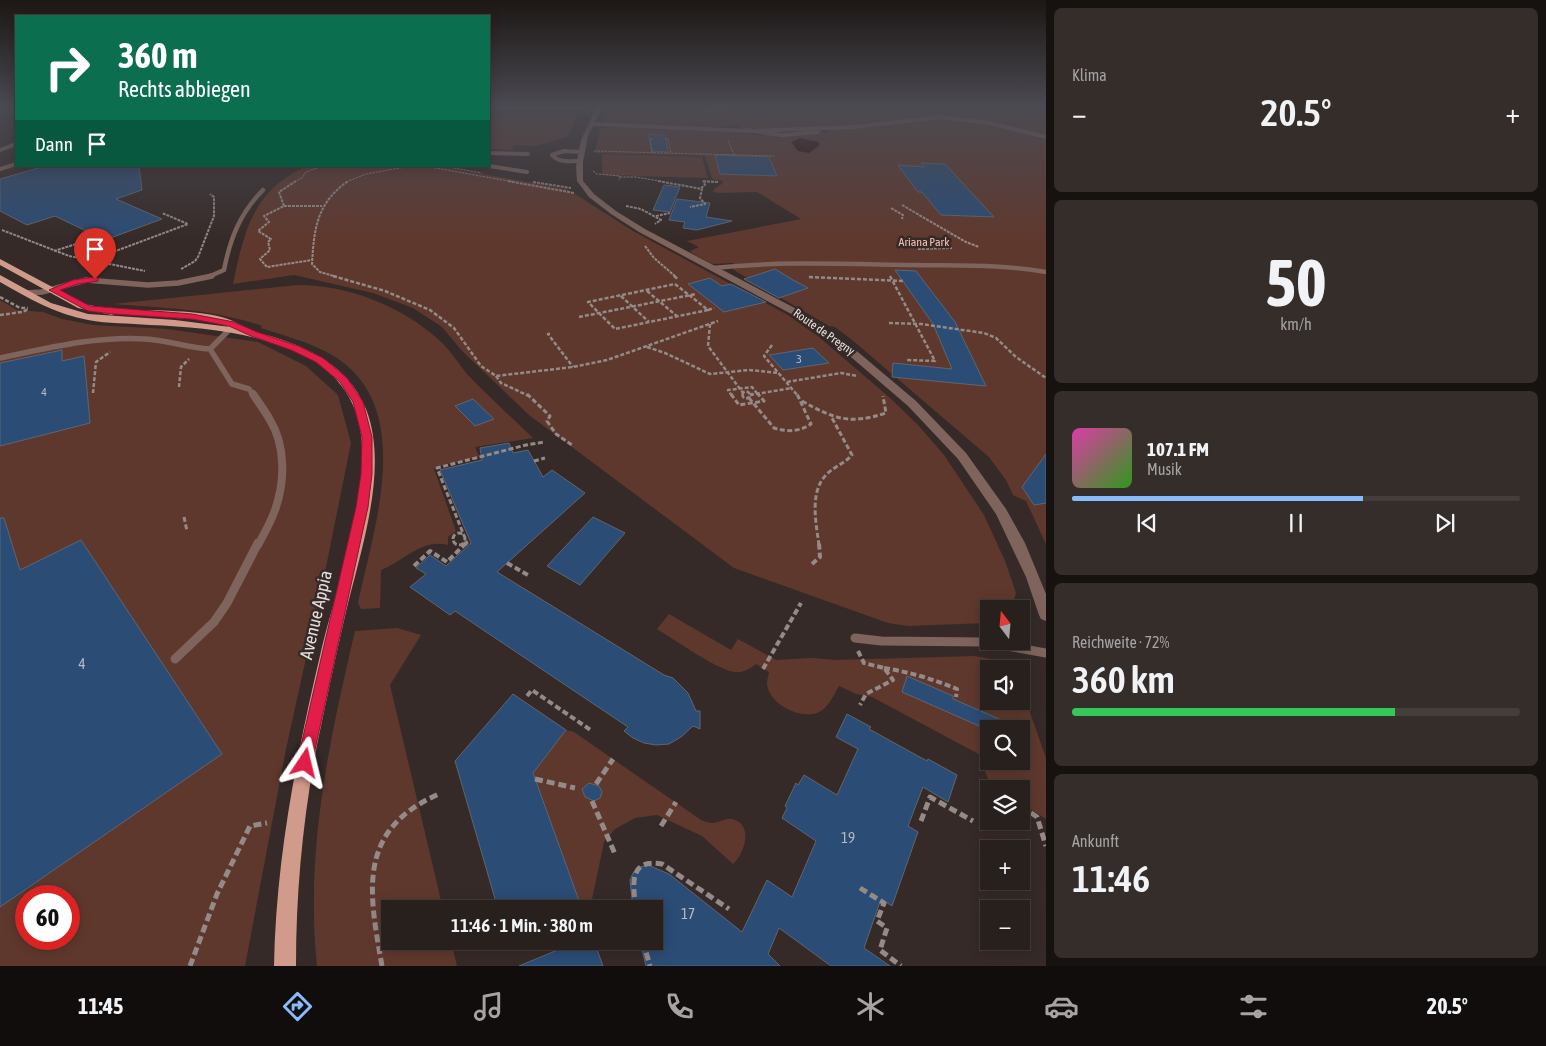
<!DOCTYPE html>
<html lang="de">
<meta charset="utf-8">
<style>
:root{--surface:#28201d;--page:#342d2a;--text:#f1f3f6;--muted:#a5a3a4;--line:#443e3b;--accent:#87bbfb}
body{margin:0;font-family:"Asap Condensed",sans-serif;background:var(--page);color:var(--text);height:100vh;display:flex;flex-direction:column;font-size:19px;white-space:nowrap}
*{box-sizing:border-box;margin:0}
p{font-size:16px;color:var(--muted)}
.icon{flex:none;width:28px;height:28px;fill:none;stroke:currentColor;stroke-width:2;stroke-linecap:round;stroke-linejoin:round}
.map{position:relative;flex:1;overflow:hidden}
.side{display:flex;flex-direction:column;gap:8px;padding:8px;background:#161210;width:500px}
.side>*{flex:none}
.top-card{position:absolute;left:15px;top:15px;width:475px;height:152px;border-radius:0px;box-shadow:0 2px 12px #0003,0 0 0 1px var(--line);background:#0b6e4f;color:#fff;overflow:hidden}
.needle{width:32px;rotate:344deg}
.controls{position:absolute;left:980px;top:600px;display:grid;gap:10px}
.controls a{display:grid;place-items:center;width:50px;height:50px;border-radius:0px;background:var(--surface);box-shadow:0 2px 12px #0003,0 0 0 1px var(--line);font-size:25px}
.speed{position:absolute;left:15px;top:885px;display:flex;gap:10px;font-size:25px;font-weight:700;text-align:center}
.speed>*{display:grid;place-content:center;width:65px;height:65px;border-radius:50%;background:var(--surface);box-shadow:0 2px 12px #0003,0 0 0 1px var(--line);line-height:1}
.speed .limit{border:8px solid #d22;background:#fff;color:#111}
.pin{position:absolute;display:grid;place-items:center;width:42px;height:42px;color:#fff;margin:-51px -21px;border-radius:50% 50% 50% 0;rotate:-45deg;box-shadow:0 0 5px #0007}
.pin .icon{rotate:45deg}
.me{position:absolute;width:55px;margin:-28px;rotate:10deg;stroke-linejoin:round;filter:drop-shadow(0 0 4px #0008)}
.turn{display:flex;align-items:center;gap:18px;height:105px;padding:0 20px;font-size:22px}
.turn .icon{width:65px;height:65px;stroke-width:2.5}
.turn b{display:block;font-size:35px;line-height:42px}
.then{display:flex;align-items:center;height:48px;padding:0 20px;background:#0003;gap:10px;font-size:19px}
.big{font-size:38px;font-weight:600;line-height:1.1}
.side .widget{flex:1;display:flex;flex-direction:column;justify-content:center;gap:8px;min-width:0;padding:0 18px;border-radius:8px;background:var(--page)}
.side .dial{align-items:center;gap:0}
.dial b{font-size:65px;line-height:1}
.song{display:flex;align-items:center;gap:15px}
.cover{width:60px;height:60px;border-radius:8px;background:linear-gradient(135deg,hsl(320 70% 55%),hsl(110 70% 35%))}
.played{height:5px;border-radius:2px;background:linear-gradient(90deg,var(--accent) 65%,var(--line) 65%)}
.keys{display:flex;justify-content:space-around;direction:ltr}
.heat{display:flex;justify-content:space-between;align-items:center;font-size:28px;direction:ltr}
.charge{height:8px;border-radius:4px;background:linear-gradient(90deg,#34c759 72%,var(--line) 0)}
.trip{position:absolute;left:381px;top:900px;width:282px;height:50px;border-radius:0px;background:var(--surface);box-shadow:0 2px 12px #0003,0 0 0 1px var(--line);font-weight:600;line-height:50px;text-align:center}
.menu{display:flex;height:80px;justify-content:space-around;align-items:center;background:#100d0c;color:var(--muted)}
.menu .icon{width:35px;height:35px}
.menu .active{color:var(--accent)}
.menu b{font-size:22px;color:var(--text)}
main{display:flex;flex:1;min-height:0}
.map>svg:first-child{display:block}
.green{fill:#5f382d;fill-rule:evenodd}
.water{fill:#290500}
.building{fill:#2b4c75;stroke:#5f666f}
.lines{fill:none;stroke-linecap:round;stroke-linejoin:round}
.path-far5{stroke:#948a88;stroke-width:1;stroke-dasharray:2.5 1;stroke-linecap:butt}
.path-far4{stroke:#948a88;stroke-width:2;stroke-dasharray:3 1;stroke-linecap:butt}
.path-far3{stroke:#948a88;stroke-width:2.5;stroke-dasharray:4 2;stroke-linecap:butt}
.path-far2{stroke:#948a88;stroke-width:3;stroke-dasharray:5 2.5;stroke-linecap:butt}
.path-far1{stroke:#948a88;stroke-width:4;stroke-dasharray:6 3;stroke-linecap:butt}
.path{stroke:#948a88;stroke-width:5;stroke-dasharray:8 4;stroke-linecap:butt}
.service-far4{stroke:#7e645c;stroke-width:4}
.service-far3{stroke:#7e645c;stroke-width:4.5}
.service-far2{stroke:#7e645c;stroke-width:5.5}
.service-far1{stroke:#7e645c;stroke-width:8}
.service{stroke:#7e645c;stroke-width:9}
.minor{fill:#7e645c;fill-rule:evenodd}
.tertiary{fill:#7e645c;fill-rule:evenodd}
.primary{fill:#d09b8b;fill-rule:evenodd}
.route{fill:#e11d48;stroke:#92132f}
.labels{text-anchor:middle;stroke-width:5;stroke-linejoin:round;paint-order:stroke}
.far-park-label{font-size:12px;fill:#f8c2b2;stroke:#352a27}
.far-street-label{font-size:12px;fill:#e6dedc;stroke:#352a27}
.number-label{font-size:12px;fill:#b7bac2}
.near-number-label{font-size:15px;fill:#b7bac2}
.near-street-label{font-size:18px;fill:#e6dedc;stroke:#352a27}
</style>
<main>
<div class="map">
<svg width="1046" height="966" viewBox="0 0 1046 966">
<rect width="100%" height="100%" fill="#352a27"/>
<path class="green" d="M489,106L492,107H589L587,110H489Z
M607,106H1046V136L985,120L944,115L855,125L743,129L737,125L699,128L605,123L602,121Z
M498,114H570L577,115L568,137L534,146L514,145L512,150L489,149V133L492,131L489,130V122Z
M939,118L996,125L1046,138V544L1026,501L1013,495L1006,480L989,457L851,339L835,327L829,326L737,272L733,269L735,267L733,263L712,264L692,253L690,251L699,247L687,241L801,219L757,192L720,193L713,192L715,188L722,184L723,181L712,179L705,156L595,153L600,129L609,127L726,132L759,135L828,133L829,130Z
M602,154L702,157L708,178L602,175Z
M307,166H438L567,189L633,231L786,314L819,337L889,397L918,425L944,455L984,515L1005,561L1016,593L1011,609H989V623H986L908,626L888,623L734,568L529,415L462,351L442,327L413,308L373,293L294,275L233,284C244,231 253,190 307,166Z
M297,285C349,285 402,306 440,341C451,351 458,363 467,374C488,396 511,417 533,438L475,447L479,457L435,467L434,469L456,531L448,537V545C422,538 404,561 381,570L380,608L361,609L358,603C374,527 417,405 332,355C310,342 285,336 261,328L262,326C213,309 164,308 113,304Z
M0,300L17,310L43,312L62,319L93,325L167,329L258,342L306,366L338,395L351,443L325,572L286,749L245,966H0ZM26,896H69V939H26Z
M669,614L731,650L738,639L776,660L813,658L836,660L975,656L991,659L1007,669H989V701H1021V687L1046,758V819L1021,803V789H1000L988,779L982,764L986,758L872,697L856,694L839,686C833,696 828,709 817,713C799,719 769,704 767,684C767,681 768,676 769,672L756,664C750,669 743,673 734,672C714,668 677,641 657,629ZM989,729H1021V761H989Z
M397,628L421,635L390,685L443,909H390V941H451L457,966H317C305,851 329,742 355,631Z
M566,730L574,732L701,820C704,821 709,823 712,823C719,823 726,818 732,819C754,824 745,853 733,864L702,836L657,815L635,818L615,829L604,842L590,909H582L533,772Z"/>
<path class="water" d="M800,138L819,142V146L809,153L798,151L791,142Z"/>
<path class="building" d="M648,134L665,135L668,152L652,151Z
M715,155L769,157L777,176L720,174Z
M921,163L945,164L994,217L941,215L922,192H918L898,165L924,167Z
M45,166H139L142,190L116,199L162,219L105,240L55,216L27,225L0,211V179Z
M664,185L680,187L670,212L653,210Z
M677,199L710,203L706,217L732,221L697,230L683,228L685,222L669,220Z
M775,269L793,280L808,288L779,298L744,279Z
M895,270L916,271L955,322L986,386L892,377L893,363L952,369L933,324Z
M710,278L722,286L731,284L766,302L724,312L688,284Z
M813,348L829,363L783,370L769,355Z
M62,350V361L84,356L90,423L0,446V363Z
M473,399L494,419L475,426L455,406Z
M509,443L513,453L528,450L543,477L552,470L585,493L497,572L664,675L673,678L688,693L696,711H700V729L693,726L681,737L669,744L656,745L644,743L633,738L624,731L628,727L455,611L450,615L410,587L426,574L416,568L430,555L446,566L471,543L440,470L482,460L480,448Z
M1046,454V503L1034,505L1022,487Z
M593,517L625,533L580,585L547,566Z
M0,518H4L20,570L81,540L222,754L0,907Z
M907,676L953,696V699L1022,729H986L902,692Z
M513,694L566,730L533,773L582,909H498L455,761Z
M847,714L871,727L869,729L927,761L928,759L957,775L948,802L923,787L908,826L918,832L892,906L881,899L864,948L890,966H831L779,928L768,954L780,966H646L640,941H655V909H633L630,880L633,873L640,867L648,865L669,874L742,932L767,880L792,897L816,841L782,818L787,808L785,806L796,783L798,785L804,775L837,795L858,749L836,737Z
M589,783L599,786L602,792L600,798L594,801L585,797L582,789Z
M558,941H594L603,966H519L560,949Z"/>
<g class="lines">
<path class="path-far5" d="M724,106V109L736,118
M726,107L734,106
M489,109L500,110
M709,118L700,111L724,109
M665,139H668L671,153
M728,140L734,155
M594,151L774,156
M652,153L650,139H654
M424,166L514,182
M443,166L482,173
M593,171L597,174L620,176L619,180
M620,177H636L665,182
M294,182L302,178L306,172L323,166
M346,182L366,174L411,166
M704,182H718"/>
<path class="path-far4" d="M296,181L279,192L284,206L264,216L269,222L258,231L271,239L268,242L270,250L260,259L267,267L312,260
M508,181L574,193
M658,181L702,189L700,198L705,204L690,207
M703,181L718,182
M533,182L571,188
M701,188L705,185L703,181
M902,205L966,242L979,247
M284,206H322
M626,206L641,209L661,220L655,224
M891,208L903,215L902,219
M656,216L670,213
M2,230L69,256L145,271
M645,246L654,258L676,277
M918,249L952,248
M54,251L89,240L113,252L188,224L162,213
M181,269L195,261L198,257L214,216V197L210,194
M337,277L320,272L312,264C314,228 317,203 348,181"/>
<path class="path-far3" d="M333,276L385,291L430,310L454,328L481,366L496,376L573,367L607,360L718,321
M674,276L678,279
M890,276L935,361L907,360
M809,277L903,281
M675,284L708,310L615,329L588,302Z
M647,291L678,317
M621,296L649,322
M0,297L20,308H28
M708,310L714,308
M0,315L22,312L29,309
M579,317L696,294
M889,323L921,324L984,333L996,338L1016,357L1046,378
M710,324L708,346L743,393
M550,334H548L573,367
M772,345L764,356L798,396
M647,347L665,353L710,374L749,370L779,373
M496,376L501,383L529,396
M787,382L841,373L857,376
M179,387L181,367L189,359
M742.5 395a3.5 3.5 0 1 1 7 0a3.5 3.5 0 1 1-7 0Z
M93,393L96,362L110,352
M750,395L792,388
M732,396L728,390L752,387L759,396"/>
<path class="path-far2" d="M527,394L550,416L547,421L556,434L572,445
M731,394L739,405L764,401L758,394
M750,395L753,394
M749,398L774,428C787,432 799,432 811,424L797,394
M802,401C834,419 850,425 886,413L883,396
M534,461L545,458
M184,517L187,531
M453 539a6 6 0 1 1 12 0a6 6 0 1 1-12 0Z
M465,545L467,543L437,468L526,445L545,442
M819,545C816,523 809,491 827,474C835,466 845,463 852,455L832,418"/>
<path class="path-far1" d="M507,563L528,575
M812,564L820,557L819,543
M414,566L430,551L447,562L466,543
M858,651L864,663L884,668L893,680L866,694L860,705
M884,668C909,672 933,679 957,689L956,697
M763,669L801,603
M527,696L532,690L592,731"/>
<path class="path" d="M535,779L575,788
M984,782L996,789
M596,784L613,759
M592,801L615,854
M1021,806L1037,817L1046,846
M921,821L930,797L973,821
M661,826L676,802
M860,888L884,903L877,921L887,928L880,950L901,966
M636,909C633,885 628,858 662,864L729,909
M643,941L650,966
M190,966L217,894L250,826L267,823
M382,966C369,892 356,830 439,794"/>
<path class="service-far4" d="M747,130L782,135L818,132L820,129
M489,153L528,154
M580,161C570,161 559,163 552,155L564,151L581,152
M489,166L527,172
M0,169L16,164"/>
<path class="service-far3" d="M713,268C779,261 846,264 912,265C957,266 1002,264 1046,272
M208,277L224,270C230,239 240,213 263,190"/>
<path class="service-far2" d="M26,293L42,292L86,280L148,285L178,283L212,276
M210,349L232,384L249,389L254,396
M0,358C48,348 96,336 145,339C167,340 188,348 210,349L228,331"/>
<path class="service-far1" d="M253,394C259,403 265,411 270,420C286,446 285,482 275,510C271,522 264,534 258,545"/>
<path class="service" d="M855,638L881,641L984,642L1046,653
M175,659L214,622L227,603L258,543"/>
<path class="minor" d="M943,115L989,121L1046,135V139L989,125L943,119L853,129L749,133L592,126L589,124L592,122L749,129L853,125Z
M16,142V146L0,152V148Z"/>
<path class="tertiary" d="M597,106H603L588,136L583,162V181L594,194L616,211L645,229L804,313L852,347L916,401L966,453L1006,509L1025,543L1046,594V621L1041,619L1039,615L1026,577L996,514L958,459L908,406L844,351L797,317L639,232L611,214L589,197L577,181L576,166L581,140Z"/>
<path class="primary" d="M0,259L84,304L115,310L117,312L112,315L78,308L0,265Z
M0,275L51,303L88,314L175,320L230,327L204,320L147,316L142,313L147,310C170,311 224,311 241,326L238,328C288,339 345,356 366,409C390,470 359,555 345,616C335,659 326,702 317,745C303,818 296,891 296,966H274C276,857 297,753 322,647C338,581 369,503 361,435C357,398 334,369 301,354C254,332 201,327 150,325C129,323 108,324 88,320C55,314 28,298 0,282Z"/>
</g>
<linearGradient id="sky" x2="0" y2="1"><stop stop-color="#1d1715"/><stop offset="0.44" stop-color="#4b4a52"/><stop offset="1" stop-color="#4b4a52" stop-opacity="0"/></linearGradient>
<rect width="1046" height="242" fill="url(#sky)"/>
<path class="route" d="M95,277L98,278V281L78,284L60,290L90,306L192,314L234,322L257,332L298,346L323,358L347,378L363,402L372,437V474L368,507L311,768L305,771L300,768L297,763L356,507L361,474L362,437L353,402L340,382L316,362L291,350L251,336L229,326L192,319L113,314L88,311L49,290L73,280Z"/>
<g class="labels">
<g class="far-park-label">
<text x="924" y="246">Ariana Park</text>
</g>
<g class="far-street-label">
<text transform="translate(824 332) rotate(35)" y="4">Route de Pregny</text>
</g>
<g class="number-label">
<text x="799" y="363">3</text>
<text x="44" y="396">4</text>
</g>
<g class="near-number-label">
<text x="82" y="669">4</text>
<text x="848" y="843">19</text>
<text x="688" y="919">17</text>
</g>
<g class="near-street-label">
<text transform="translate(316 615) rotate(-77)" y="6">Avenue Appia</text>
</g>
</g>
</svg>
<div class="controls">
<a><svg class="needle" viewBox="-14 -14 28 28"><path d="M0-13l5 13h-10z" fill="#e53935"/><path d="M0 13l5-13h-10z" fill="#a5a3a4"/></svg></a>
<a><svg class="icon" aria-label="sound" viewBox="0 0 24 24"><path d="M4 9h4l5-4v14l-5-4H4zM17 9q2 3 0 6"/></svg></a>
<a><svg class="icon" aria-label="search" viewBox="0 0 24 24"><circle cx="10" cy="10" r="6"/><path d="M15 15l6 6"/></svg></a>
<a><svg class="icon" aria-label="layers" viewBox="0 0 24 24"><path d="M12 4l9 5-9 5-9-5zM3 14l9 5 9-5"/></svg></a>
<a>+</a>
<a>−</a>
</div>
<div class="speed"><div class="limit">60</div></div>
<div class="pin" style="left:95px;top:279px;background:#d93025"><svg class="icon" aria-label="arrive" viewBox="0 0 24 24"><path d="M6 21V4h12l-3 4 3 4H6"/></svg></div>
<svg class="me" style="left:305px;top:763px" viewBox="-20 -20 40 40"><path d="M0-17L14 15 0 8-14 15z" fill="#e11d48" stroke="#fff" stroke-width="4"/></svg>
<div class="trip">11:46 · 1 Min. · 380 m</div>
<div class="top-card">
<div class="turn"><svg class="icon" aria-label="right" viewBox="0 0 24 24"><path d="M7 20v-9h11M14 6l5 5-5 5"/></svg><div><b>360 m</b>Rechts abbiegen</div></div>
<div class="then">Dann<svg class="icon" aria-label="arrive" viewBox="0 0 24 24"><path d="M6 21V4h12l-3 4 3 4H6"/></svg></div>
</div>
</div>
<section class="side">
<div class="widget"><p>Klima</p>
<div class="heat"><a>−</a><b class="big">20.5°</b><a>+</a></div>
</div>
<div class="widget dial"><b>50</b><p>km/h</p></div>
<div class="widget">
<div class="song"><i class="cover"></i><div><b>107.1 FM</b><p>Musik</p></div></div>
<div class="played"></div>
<div class="keys"><svg class="icon" aria-label="previous" viewBox="0 0 24 24"><path d="M18 5L8 12l10 7zM5 5v14"/></svg><svg class="icon" aria-label="pause" viewBox="0 0 24 24"><path d="M8 5v14M16 5v14"/></svg><svg class="icon" aria-label="next" viewBox="0 0 24 24"><path d="M6 5l10 7-10 7zM19 5v14"/></svg></div>
</div>
<div class="widget"><p>Reichweite · 72%</p><b class="big">360 km</b><div class="charge"></div></div>
<div class="widget"><p>Ankunft</p><b class="big">11:46</b></div>
</section>
</main>
<nav class="menu">
<b>11:45</b>
<svg class="icon active" aria-label="directions" viewBox="0 0 24 24"><path d="M12 3l9 9-9 9-9-9zM9 14v-3h6M13 9l2 2-2 2"/></svg>
<svg class="icon" aria-label="music" viewBox="0 0 24 24"><path d="M9 18V5l10-2v13"/><circle cx="6" cy="18" r="3"/><circle cx="16" cy="16" r="3"/></svg>
<svg class="icon" aria-label="phone" viewBox="0 0 24 24"><path d="M5 4h4l2 5-3 2q2 4 5 5l2-3 5 2v4C11 20 4 13 5 4z"/></svg>
<svg class="icon" aria-label="climate" viewBox="0 0 24 24"><path d="M12 3v18M4 7l16 10M4 17L20 7"/></svg>
<svg class="icon" aria-label="car" viewBox="0 0 24 24"><path d="M5 17H2v-5l4-1 3-4h7l3 4 3 1v5h-3M9 17h6M6 11h13"/><circle cx="7" cy="17" r="2"/><circle cx="17" cy="17" r="2"/></svg>
<svg class="icon" aria-label="filters" viewBox="0 0 24 24"><path d="M4 7h16M4 17h16"/><circle cx="9" cy="7" r="2"/><circle cx="15" cy="17" r="2"/></svg>
<b>20.5°</b>
</nav>
